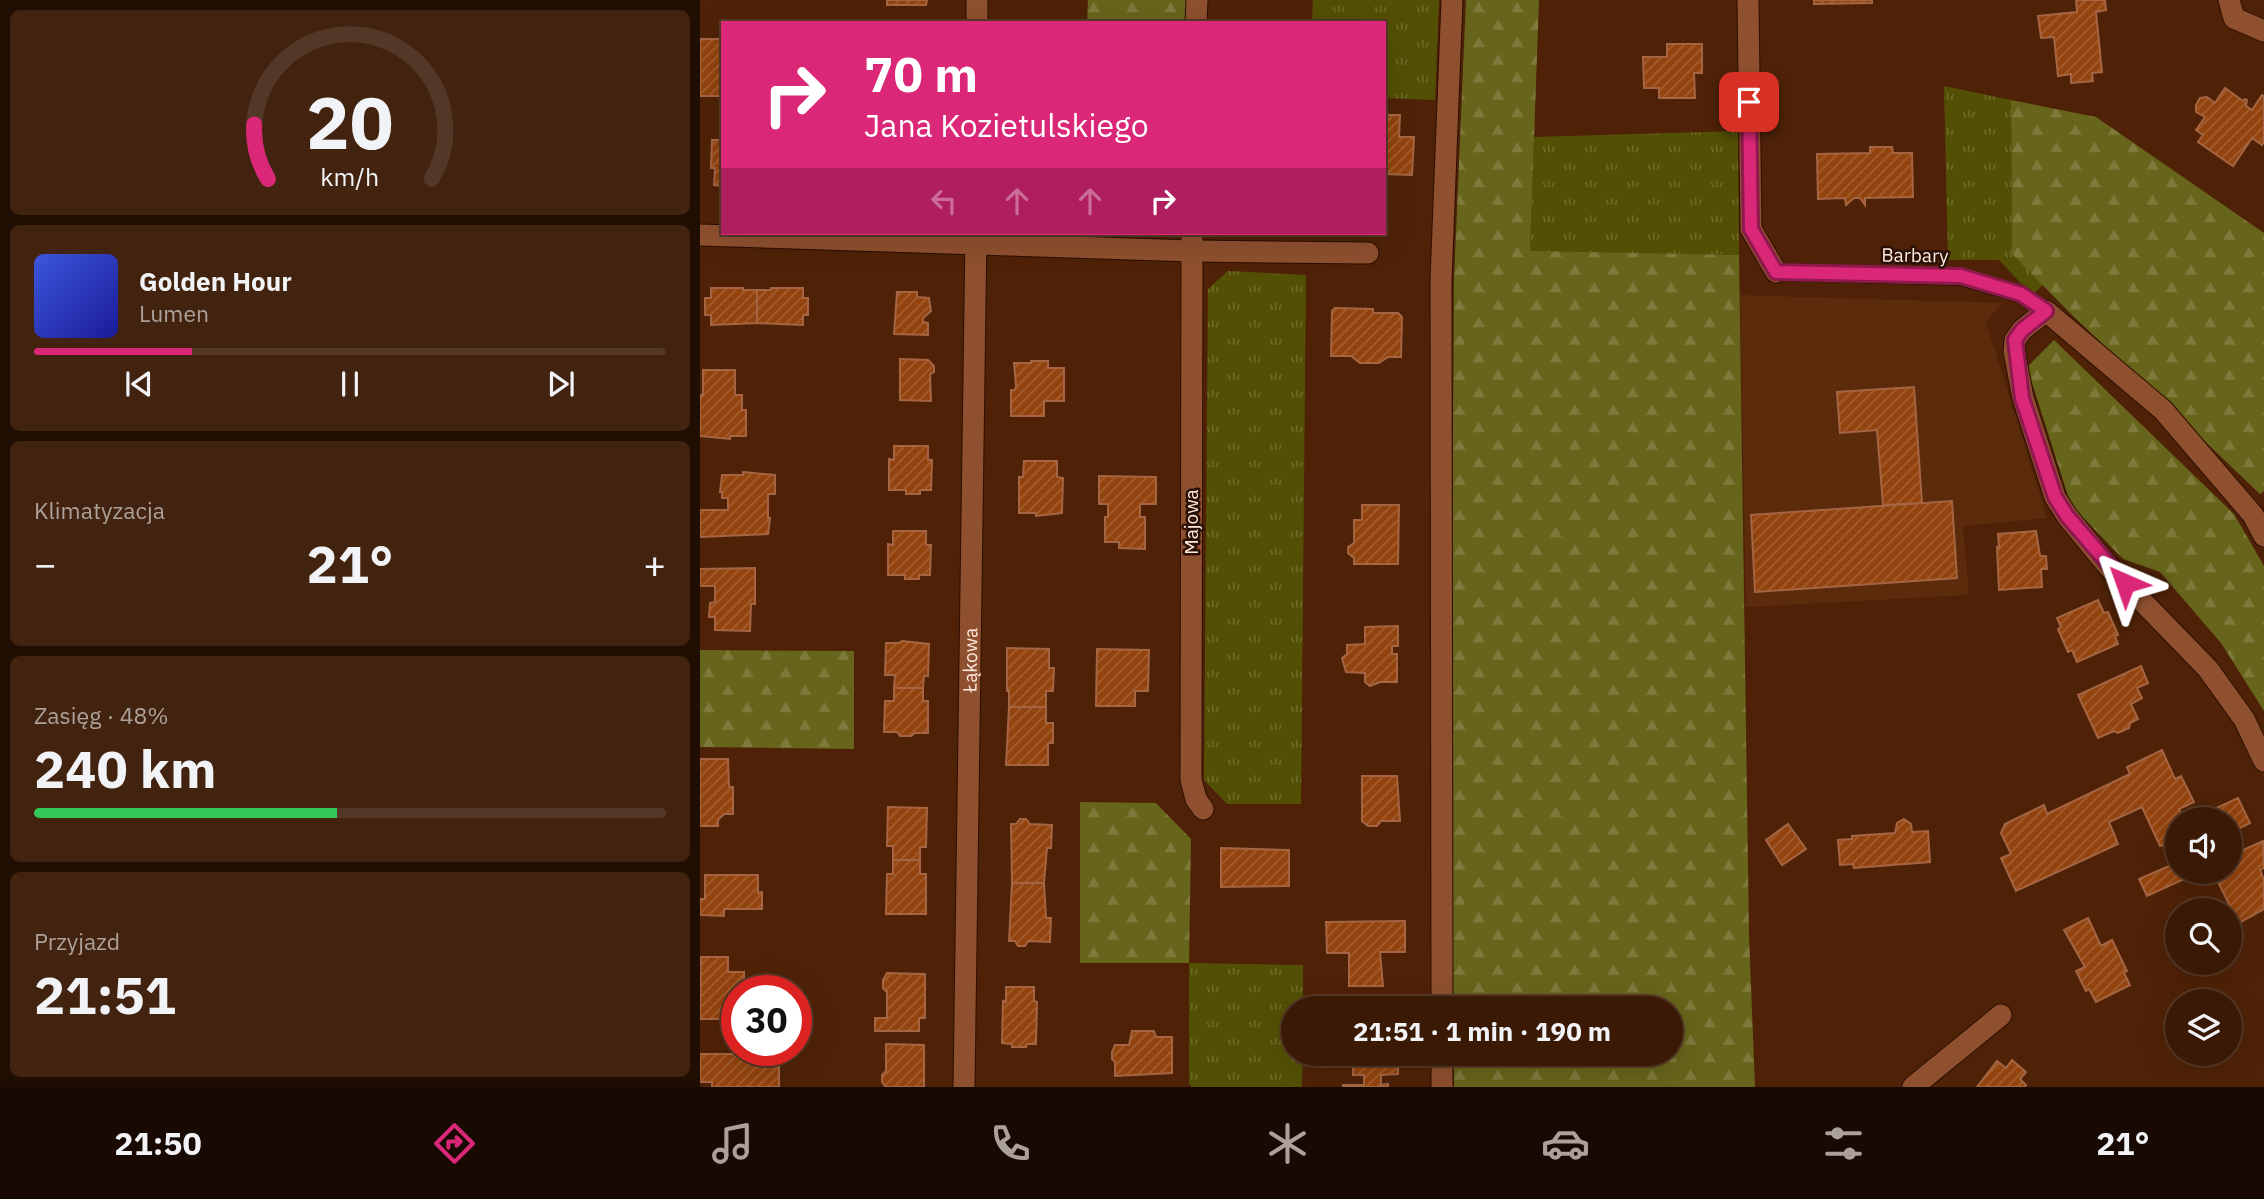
<!DOCTYPE html>
<html lang="pl">
<meta charset="utf-8">
<style>
:root{--surface:#3b1a05;--page:#42230f;--text:#f1f3f6;--muted:#aca19a;--line:#543827;--accent:#db2777}
body{margin:0;font-family:"IBM Plex Sans",sans-serif;background:var(--page);color:var(--text);height:100vh;display:flex;flex-direction:column;font-size:26px;white-space:nowrap}
*{box-sizing:border-box;margin:0}
p{font-size:23px;color:var(--muted)}
.icon{flex:none;width:38px;height:38px;fill:none;stroke:currentColor;stroke-width:2;stroke-linecap:round;stroke-linejoin:round}
.map{position:relative;flex:1;overflow:hidden}
.side{display:flex;flex-direction:column;gap:10px;padding:10px;background:#200e03;width:700px}
.side>*{flex:none}
.guide{position:absolute;left:21px;top:21px;width:665px;height:214px;border-radius:0px;box-shadow:0 7px 28px #0002,0 0 0 2px var(--line);background:#db2777;color:#fff;overflow:hidden}
.tools{position:absolute;left:1465px;top:807px;display:grid;gap:14px}
.tools a{display:grid;place-items:center;width:77px;height:77px;border-radius:50%;background:var(--surface);box-shadow:0 7px 28px #0002,0 0 0 2px var(--line);font-size:35px}
.speed{position:absolute;left:21px;top:975px;display:flex;gap:14px;font-size:35px;font-weight:700;text-align:center}
.speed>*{display:grid;place-content:center;width:91px;height:91px;border-radius:50%;background:var(--surface);box-shadow:0 7px 28px #0002,0 0 0 2px var(--line);line-height:1}
.speed .limit{border:10px solid #d22;background:#fff;color:#111}
.pin{position:absolute;display:grid;place-items:center;width:60px;height:60px;color:#fff;margin:-30px;border-radius:14px;box-shadow:0 4px 10px #0006}
.me{position:absolute;width:77px;margin:-38px;rotate:317deg;stroke-linejoin:round;filter:drop-shadow(0 0 5px #0008)}
.turn{display:flex;align-items:center;gap:24px;height:147px;padding:0 28px;font-size:32px}
.turn .icon{width:91px;height:91px;stroke-width:2.5}
.turn b{display:block;font-size:49px;line-height:60px}
.lanes{display:flex;align-items:center;height:66px;padding:0 28px;background:#0003;justify-content:center;gap:35px;direction:ltr}
.lanes .off{opacity:.35}
.big{font-size:52px;font-weight:700;line-height:1.1}
.side .tile{flex:1;display:flex;flex-direction:column;justify-content:center;gap:10px;min-width:0;padding:0 24px;border-radius:10px;background:var(--page)}
.side .dial{align-items:center;gap:0}
.dial svg{height:182px;overflow:visible;fill:none;stroke:var(--line);stroke-width:7;stroke-linecap:round;text-anchor:middle}
.dial text{fill:var(--text);stroke:none}
.song{display:flex;align-items:center;gap:21px}
.cover{width:84px;height:84px;border-radius:10px;background:linear-gradient(135deg,hsl(230 70% 55%),hsl(240 70% 35%))}
.played{height:7px;border-radius:4px;background:linear-gradient(90deg,var(--accent) 25%,var(--line) 25%)}
.keys{display:flex;justify-content:space-around;direction:ltr}
.heat{display:flex;justify-content:space-between;align-items:center;font-size:38px;direction:ltr}
.charge{height:10px;border-radius:5px;background:linear-gradient(90deg,#34c759 48%,var(--line) 0)}
.trip{position:absolute;left:581px;top:996px;width:402px;height:70px;border-radius:35px;background:var(--surface);box-shadow:0 7px 28px #0002,0 0 0 2px var(--line);font-weight:700;line-height:70px;text-align:center}
.tabs{display:flex;height:112px;justify-content:space-around;align-items:center;background:#180a02;color:var(--muted)}
.tabs .icon{width:49px;height:49px}
.tabs .current{color:var(--accent)}
.tabs b{font-size:32px;color:var(--text)}
main{display:flex;flex:1;min-height:0}
.map>svg:first-child{display:block}
.built{fill:#5c2b0c}
.grass{fill:url(#grass-tufts)}
.forest{fill:url(#forest-firs)}
.building{fill:url(#building-hatch);stroke:#a56543;stroke-width:2}
.lines{fill:none;stroke-linecap:round;stroke-linejoin:round}
.lane-casing{stroke:#2d0e00;stroke-width:18}
.street-casing{stroke:#2d0e00;stroke-width:23}
.lane{stroke:#8e502f;stroke-width:16}
.street{stroke:#8e502f;stroke-width:21}
.route-casing{stroke:#8e194d;stroke-width:18}
.route{stroke:#db2777;stroke-width:12}
.labels{text-anchor:middle;stroke-width:5;stroke-linejoin:round;paint-order:stroke}
.street-label{font-size:19px;fill:#ffe8dd;stroke:#2a1004}
</style>
<main>
<section class="side">
<div class="tile dial"><svg viewBox="0 0 100 80">
<path d="M14 69A42 42 0 1 1 86 69"/>
<path d="M14 69A42 42 0 0 1 8 45" stroke="#db2777"/>
<text x="50" y="56" font-size="32" font-weight="700">20</text>
<text x="50" y="72" font-size="11">km/h</text>
</svg></div>
<div class="tile">
<div class="song"><i class="cover"></i><div><b>Golden Hour</b><p>Lumen</p></div></div>
<div class="played"></div>
<div class="keys"><svg class="icon" aria-label="previous" viewBox="0 0 24 24"><path d="M18 5L8 12l10 7zM5 5v14"/></svg><svg class="icon" aria-label="pause" viewBox="0 0 24 24"><path d="M8 5v14M16 5v14"/></svg><svg class="icon" aria-label="next" viewBox="0 0 24 24"><path d="M6 5l10 7-10 7zM19 5v14"/></svg></div>
</div>
<div class="tile"><p>Klimatyzacja</p>
<div class="heat"><a>−</a><b class="big">21°</b><a>+</a></div>
</div>
<div class="tile"><p>Zasięg · 48%</p><b class="big">240 km</b><div class="charge"></div></div>
<div class="tile"><p>Przyjazd</p><b class="big">21:51</b></div>
</section>
<div class="map">
<svg width="1564" height="1087" viewBox="0 0 1564 1087">
<defs>
<pattern id="grass-tufts" width="24" height="20" patternUnits="userSpaceOnUse" patternTransform="scale(1.75)"><rect width="24" height="20" fill="#535005"/><path d="M3 7l-1-3M5 7V3M7 7l1-3M15 17l-1-3M17 17v-4M19 17l1-3" fill="none" stroke="#6d6929"/></pattern>
<pattern id="forest-firs" width="22" height="20" patternUnits="userSpaceOnUse" patternTransform="scale(1.75)"><rect width="22" height="20" fill="#67641b"/><path d="M5 1l3.5 6h-7zM16 11l3.5 6h-7z" fill="#7e7a3c"/></pattern>
<pattern id="building-hatch" width="6" height="6" patternUnits="userSpaceOnUse" patternTransform="scale(1.75)"><rect width="6" height="6" fill="#93430e"/><path d="M-1 1l2-2M0 6l6-6M5 7l2-2" fill="none" stroke="#a35e31"/></pattern>
</defs>
<rect width="100%" height="100%" fill="#4f2207"/>
<path class="built" d="M1040,295L1302,303L1286,322L1347,518L1263,526L1269,595L1046,607Z"/>
<path class="grass" d="M613,0H739L735,100L684,98V23H612Z
M1244,86L1311,100L1312,254L1343,285L1332,295L1299,260H1248Z
M1038,131L1039,255L830,252L834,137Z
M528,271L606,275L601,804H527L504,780L508,289Z
M489,963L603,965V1008H593V1054H603L602,1087H492L489,1084Z"/>
<path class="forest" d="M388,0H486V23H387Z
M766,0H839L830,251L1039,255L1049,935L1055,1087H754V1054H971V1008H753L751,730L754,279Z
M1311,100L1396,117L1564,233V491L1560,494L1370,313L1312,254Z
M1354,340L1534,514L1564,566V711L1521,643L1460,572L1423,559L1371,505L1327,367Z
M0,650L154,651V749L0,747Z
M380,802L456,803L491,839L489,963H380Z"/>
<path class="building" d="M187,0H227L226,5H187Z
M1114,0H1172V3L1114,4Z
M1376,0H1405L1406,10L1396,12L1402,72L1392,73L1393,81L1371,83V74L1358,76L1354,37L1341,38L1338,16L1377,12Z
M0,39H23V96H0Z
M967,44H1002V73H994L995,98H959V88H944L943,57H967Z
M1525,88L1543,101L1545,99L1547,100L1546,106L1552,110L1562,95L1564,96V141L1562,145L1552,138L1533,166L1498,142L1503,135L1496,130L1505,117L1496,112V105L1500,98L1507,97L1515,103Z
M684,115H700L699,137H714L712,175L684,174Z
M12,140H23V186L14,185L15,168H11Z
M1170,147H1192L1193,153H1212L1213,197L1165,198V205L1160,198H1154L1146,205L1145,198L1118,199L1117,154L1170,153Z
M11,288H43V290H57V323L11,325V315H5V298H11Z
M71,288H103V298H108V315H103V325L57,323V290H71Z
M197,292H217V297L229,298L231,311L223,318V322L228,323V335L194,334Z
M635,308L673,309V313H698L702,317L701,357H688L679,363H660L651,356H631L632,311Z
M200,359L228,360L234,366V372L230,374L231,401L200,400Z
M331,361H348V368H364V401H344V416H311V390H315L316,386L314,363H331Z
M3,370H35V395H42V410H46V436H30V439L0,436V395H3Z
M1214,387L1222,503L1183,505L1177,430L1140,433L1137,392Z
M194,446H228V460H232L231,490H220V494H206V490H189V459L194,460Z
M324,461H357V477L363,478L362,513L336,516V513H319V477H323Z
M43,472L75,475V494H68V518H70L68,534L0,537V510H28V498H22V492H20L22,475H43Z
M399,476L456,477V504H440V517H445V549L419,548V542H405V517H408V504H399Z
M1252,501L1257,578L1055,592L1051,515Z
M662,505H699L698,564H654V558L648,553V547L654,543V520H662Z
M193,531H226V545H231L230,575H219V579H205V575H188V544L193,545Z
M1336,531L1340,556H1346L1347,569H1341L1342,587L1299,590L1297,547H1299L1298,534Z
M55,568V604H51L50,631L15,630V617H9L10,603L15,602V586H0V569Z
M1398,600L1404,613L1408,612L1418,635L1415,636L1418,644L1377,662L1372,650L1368,652L1358,629L1361,627L1357,618Z
M698,626V646H692V654H697V682H680L670,686L665,682V673L646,672L642,658L647,654V645L665,644V627Z
M202,641L229,644L228,676H224L223,688H194L195,675H185L186,643H199Z
M307,648L349,649V668H354L353,691H346V707H309V691H307Z
M397,649L449,650L448,691H435V706H396Z
M1441,666L1448,683L1437,688L1442,698L1431,704L1438,719L1430,723L1429,728L1418,733L1414,731L1398,738L1378,695Z
M194,688H223V701H228V733H215L211,736H200L197,732H184L185,701H194Z
M309,707H346V723H353V743H348V765H306Z
M1462,750L1475,779L1481,776L1494,802L1479,809L1484,819H1477V863L1466,844L1460,846L1442,807L1409,822L1418,844L1316,891L1301,858L1311,854L1301,833L1305,824L1344,805L1347,814L1430,774L1427,767Z
M0,759H28L29,787H33V814H24L18,820V826H0Z
M662,776H697L700,821H681L677,826H668L662,821Z
M1538,798L1550,823L1530,833V819H1502L1501,815Z
M188,807L227,808L226,847H220V860H193V846H187Z
M320,819H326L330,824L352,825L351,848H347L344,883H312L311,824H316Z
M1204,819L1211,824L1212,832L1228,831L1230,862L1154,868L1153,864L1140,865L1138,840L1152,839V836L1195,833L1197,823Z
M1088,824L1106,849L1082,865L1066,840Z
M1563,841L1564,868L1560,870L1564,880V909L1539,923L1534,921L1532,910L1513,872H1530V856Z
M521,848L589,850V886L521,887Z
M193,860H220V874H226V914H186L187,874H193Z
M1476,863L1477,872H1480L1484,879L1447,896L1439,879Z
M5,875H58V893L62,892V909H24V916L0,915V899H5Z
M312,883H344L346,918H351L350,942L328,941L325,946H318L315,941H309Z
M1388,918L1401,946L1412,940L1427,971L1424,973L1430,985L1396,1002L1389,989L1386,991L1376,971L1385,967L1364,930Z
M705,921V952H680L683,986H649V953H627L626,922Z
M1,957H28V972H44V990H37V994H30V1019H0Z
M187,973L225,974V1018H219V1031H175V1018H187V992L183,988V980Z
M306,987H334V1001L337,1002L336,1044H327L326,1047H312V1044L302,1043L303,1001L306,1002Z
M432,1031H454L456,1037H472V1073L415,1076V1062L412,1059V1052L415,1045H429Z
M186,1044L224,1045V1087H186L182,1082V1075L186,1071Z
M0,1054H79V1087H12V1082H0Z
M653,1054H698V1074L681,1075V1085L688,1084V1087H643V1085H664V1075H653Z
M1312,1060L1326,1072L1320,1079L1326,1085L1325,1087H1277L1297,1061L1306,1068Z"/>
<g class="lines">
<defs>
<path id="lane" d="M1076,272L1261,277L1321,294L1346,311"/>
<g id="street">
<path d="M1048,0L1051,229L1076,272"/>
<path d="M1529,0L1534,18L1564,31"/>
<path d="M277,23V0"/>
<path d="M496,23L497,0"/>
<path d="M492,233L491,780L496,799L503,809"/>
<path d="M0,235L492,251L668,253"/>
<path d="M1564,536L1553,515L1463,410L1346,311L1322,330L1315,340L1314,351L1323,398L1355,497L1367,516L1408,566L1508,669L1544,719L1564,761"/>
<path d="M742,1008L741,280L752,0"/>
<path d="M742,1054V1087"/>
<path id="s1" d="M264,1087L276,233"/>
<path d="M1213,1087L1301,1015"/>
</g>
</defs>
<use href="#lane" class="lane-casing"/>
<use href="#street" class="street-casing"/>
<use href="#lane" class="lane"/>
<use href="#street" class="street"/>
</g>
<g class="lines">
<defs>
<path id="route" d="M1049,102L1051,229L1076,272L1261,276L1321,294L1346,311L1322,330L1315,340L1322,398L1355,497L1367,516L1425,583"/>
</defs>
<use href="#route" class="route-casing"/>
<use href="#route" class="route"/>
</g>
<g class="labels">
<g class="street-label">
<text transform="translate(1215 255) rotate(1)" y="7">Barbary</text>
<text transform="translate(491 522) rotate(-90)" y="7">Majowa</text>
<text dy="7" stroke="none"><textPath href="#s1" startOffset="427">Łąkowa</textPath></text>
</g>
</g>
</svg>
<div class="tools">
<a><svg class="icon" aria-label="sound" viewBox="0 0 24 24"><path d="M4 9h4l5-4v14l-5-4H4zM17 9q2 3 0 6"/></svg></a>
<a><svg class="icon" aria-label="search" viewBox="0 0 24 24"><circle cx="10" cy="10" r="6"/><path d="M15 15l6 6"/></svg></a>
<a><svg class="icon" aria-label="layers" viewBox="0 0 24 24"><path d="M12 4l9 5-9 5-9-5zM3 14l9 5 9-5"/></svg></a>
</div>
<div class="speed"><div class="limit">30</div></div>
<div class="pin" style="left:1049px;top:102px;background:#d93025"><svg class="icon" aria-label="arrive" viewBox="0 0 24 24"><path d="M6 21V4h12l-3 4 3 4H6"/></svg></div>
<svg class="me" style="left:1425px;top:583px" viewBox="-20 -20 40 40"><path d="M0-17L14 15 0 8-14 15z" fill="#db2777" stroke="#fff" stroke-width="4"/></svg>
<div class="trip">21:51 · 1 min · 190 m</div>
<div class="guide">
<div class="turn"><svg class="icon" aria-label="right" viewBox="0 0 24 24"><path d="M7 20v-9h11M14 6l5 5-5 5"/></svg><div><b>70 m</b>Jana Kozietulskiego</div></div>
<div class="lanes"><svg class="icon off" aria-label="left" viewBox="0 0 24 24"><path d="M17 20v-9H6M10 6l-5 5 5 5"/></svg><svg class="icon off" aria-label="ahead" viewBox="0 0 24 24"><path d="M12 20V5M6 11l6-6 6 6"/></svg><svg class="icon off" aria-label="ahead" viewBox="0 0 24 24"><path d="M12 20V5M6 11l6-6 6 6"/></svg><svg class="icon" aria-label="right" viewBox="0 0 24 24"><path d="M7 20v-9h11M14 6l5 5-5 5"/></svg></div>
</div>
</div>
</main>
<nav class="tabs">
<b>21:50</b>
<svg class="icon current" aria-label="directions" viewBox="0 0 24 24"><path d="M12 3l9 9-9 9-9-9zM9 14v-3h6M13 9l2 2-2 2"/></svg>
<svg class="icon" aria-label="music" viewBox="0 0 24 24"><path d="M9 18V5l10-2v13"/><circle cx="6" cy="18" r="3"/><circle cx="16" cy="16" r="3"/></svg>
<svg class="icon" aria-label="phone" viewBox="0 0 24 24"><path d="M5 4h4l2 5-3 2q2 4 5 5l2-3 5 2v4C11 20 4 13 5 4z"/></svg>
<svg class="icon" aria-label="climate" viewBox="0 0 24 24"><path d="M12 3v18M4 7l16 10M4 17L20 7"/></svg>
<svg class="icon" aria-label="car" viewBox="0 0 24 24"><path d="M5 17H2v-5l4-1 3-4h7l3 4 3 1v5h-3M9 17h6M6 11h13"/><circle cx="7" cy="17" r="2"/><circle cx="17" cy="17" r="2"/></svg>
<svg class="icon" aria-label="filters" viewBox="0 0 24 24"><path d="M4 7h16M4 17h16"/><circle cx="9" cy="7" r="2"/><circle cx="15" cy="17" r="2"/></svg>
<b>21°</b>
</nav>
